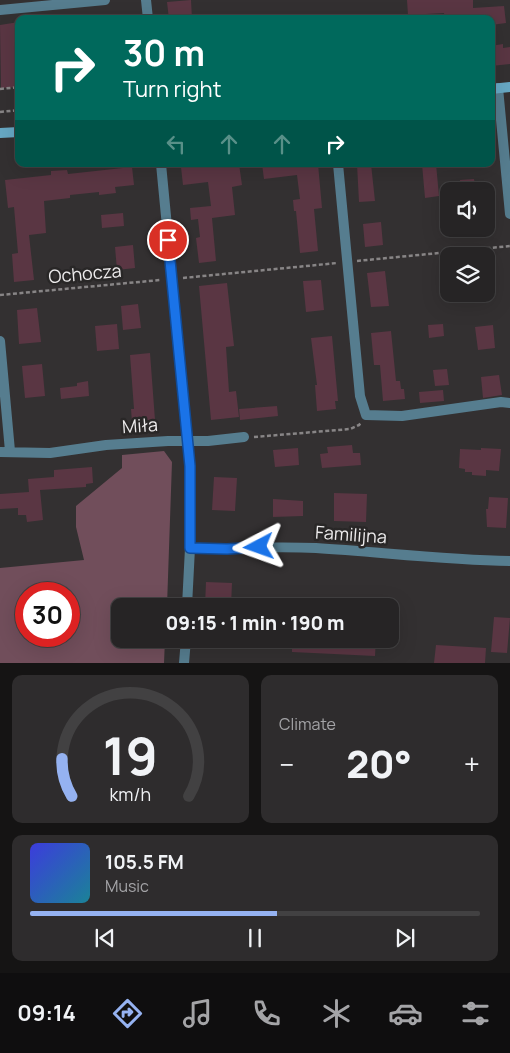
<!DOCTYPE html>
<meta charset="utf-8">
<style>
:root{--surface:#262425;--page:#2e2c2d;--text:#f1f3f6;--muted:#a4a4a7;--line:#424142;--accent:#95b2f1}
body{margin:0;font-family:Manrope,sans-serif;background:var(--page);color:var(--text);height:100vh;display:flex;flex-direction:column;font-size:19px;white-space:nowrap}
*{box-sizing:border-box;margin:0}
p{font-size:16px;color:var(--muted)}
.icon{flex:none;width:28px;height:28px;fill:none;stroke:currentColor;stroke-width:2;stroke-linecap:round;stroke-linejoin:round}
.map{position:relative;height:663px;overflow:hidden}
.details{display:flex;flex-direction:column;gap:12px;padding:12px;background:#151414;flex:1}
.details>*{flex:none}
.banner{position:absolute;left:15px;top:15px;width:480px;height:152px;border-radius:10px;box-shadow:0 5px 20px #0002,0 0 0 1px var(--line);background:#00695c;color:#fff;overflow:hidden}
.fabs{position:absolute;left:440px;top:182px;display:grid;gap:10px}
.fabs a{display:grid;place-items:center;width:55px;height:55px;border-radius:10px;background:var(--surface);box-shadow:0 5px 20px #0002,0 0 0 1px var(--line);font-size:25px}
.speed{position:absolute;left:15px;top:582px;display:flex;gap:10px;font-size:25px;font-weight:700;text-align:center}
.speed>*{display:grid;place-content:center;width:65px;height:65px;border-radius:50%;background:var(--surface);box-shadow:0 5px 20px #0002,0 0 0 1px var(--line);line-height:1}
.speed .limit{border:8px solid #d22;background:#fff;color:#111}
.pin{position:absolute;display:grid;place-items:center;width:42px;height:42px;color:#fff;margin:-21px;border:2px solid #fff;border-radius:50%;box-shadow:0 1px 5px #0007}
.me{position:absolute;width:55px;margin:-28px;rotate:266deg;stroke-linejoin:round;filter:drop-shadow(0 0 4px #0008)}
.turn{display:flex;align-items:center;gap:18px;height:105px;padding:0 25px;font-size:22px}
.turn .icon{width:65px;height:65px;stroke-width:2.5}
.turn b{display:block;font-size:35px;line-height:42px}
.lanes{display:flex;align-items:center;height:48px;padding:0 25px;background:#0003;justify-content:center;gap:25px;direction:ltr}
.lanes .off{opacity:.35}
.big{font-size:38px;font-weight:800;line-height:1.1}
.details .tile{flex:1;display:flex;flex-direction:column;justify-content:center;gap:8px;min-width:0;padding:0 18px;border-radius:10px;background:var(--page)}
.details .dial{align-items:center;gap:0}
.dial svg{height:130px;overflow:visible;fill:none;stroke:var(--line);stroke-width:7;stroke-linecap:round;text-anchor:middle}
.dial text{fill:var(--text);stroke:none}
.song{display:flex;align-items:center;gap:15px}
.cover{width:60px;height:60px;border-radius:8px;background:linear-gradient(135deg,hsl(240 70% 55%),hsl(190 70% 35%))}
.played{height:5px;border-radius:2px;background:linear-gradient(90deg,var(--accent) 55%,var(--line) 55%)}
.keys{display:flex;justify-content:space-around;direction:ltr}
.heat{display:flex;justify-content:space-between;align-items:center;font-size:28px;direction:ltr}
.details .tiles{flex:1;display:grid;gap:12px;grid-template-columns:1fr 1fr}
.tile:last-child{grid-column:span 2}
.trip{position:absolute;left:111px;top:598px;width:288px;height:50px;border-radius:10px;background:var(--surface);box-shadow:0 5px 20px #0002,0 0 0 1px var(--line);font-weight:800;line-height:50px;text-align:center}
.menu{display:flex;height:80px;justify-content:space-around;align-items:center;background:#0f0e0f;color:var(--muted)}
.menu .icon{width:35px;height:35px}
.menu .selected{color:var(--accent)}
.menu b{font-size:22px;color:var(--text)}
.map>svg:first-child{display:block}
.green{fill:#714e5b;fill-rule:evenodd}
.building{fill:#5a3643}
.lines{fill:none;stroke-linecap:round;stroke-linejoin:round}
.path{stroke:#888586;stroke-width:2.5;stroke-dasharray:4 2.5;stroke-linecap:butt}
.street{stroke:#567d8f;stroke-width:10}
.secondary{stroke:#67a8c4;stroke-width:10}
.route-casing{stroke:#114b97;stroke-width:12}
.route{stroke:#1a73e8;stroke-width:9}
.labels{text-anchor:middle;stroke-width:5;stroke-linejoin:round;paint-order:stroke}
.street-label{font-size:18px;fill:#edebec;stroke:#292727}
</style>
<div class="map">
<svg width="510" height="663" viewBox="0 0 510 663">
<rect width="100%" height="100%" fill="#333031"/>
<path class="green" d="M164,451L172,462L167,606H120V639H165L164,663H0V568L84,560L76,527V506L122,468V455ZM26,594H69V636H26Z"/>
<path class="building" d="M191,0L192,19H169L167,2Z
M407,0H473V8L504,6L506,23L491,25V19H445L444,13L408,15Z
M19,22V87L1,88L0,25Z
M503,44V48L510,47V64L491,66V46Z
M207,164V165L239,164L242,185L232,187L235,215L212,218L216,261L199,263L196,238L200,237L198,219L191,220L190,208L211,206L208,182L183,185L181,167Z
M262,164H318L322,208L314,209L318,251L300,253L296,211H294L293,200L300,199L297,175L264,179Z
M357,164H371L375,201L359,202Z
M422,164H436L439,196L425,198Z
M132,167L134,185L115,187L116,193L99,195V192L70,195V198L44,201L46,233L29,235L34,280L14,282L12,254L18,253L14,207L8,208L5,180L51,175V171L67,170L68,174Z
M474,179L476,191H461L460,180Z
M123,213L124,226L102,228L101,215Z
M381,222L383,245L365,247L363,224Z
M133,245L135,268L117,270L115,247Z
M385,271L389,306L371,307L367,273Z
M321,280L324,310L306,312L303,281Z
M227,283L234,346L226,347L229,392L236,391L239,417L211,420L199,286Z
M138,304L141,328L123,330L121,306Z
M37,308L41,342L19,344L17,310Z
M117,324L119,349L97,351L95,326Z
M443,324L444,336L429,338L428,325Z
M493,325L495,348L478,350L475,327Z
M391,331L396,381H400L401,389H404L405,399L383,401L380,365H374L371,333Z
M332,336L338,401H335L336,409L317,411L315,385H317L311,338Z
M150,353L155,420L132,422L131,409H134L130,355Z
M42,364L45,396L25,398L22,366Z
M447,369L449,385L435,386L433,370Z
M499,375L502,395L483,398L481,377Z
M88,381L89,396L61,399L60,388L77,386V383Z
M443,390L444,401L420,403L419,392Z
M277,406L278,416L240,420L239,409Z
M352,445L353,453H360L361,465L322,468L320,454L328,453L327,447Z
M298,448L299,465L275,467L273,450Z
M481,448L501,449L499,471L486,470V476L472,475V472H465V469L459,468L460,449L481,450Z
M92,467L93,483L86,484V487L40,490L43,520L27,522L26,515H18V508L0,509V494L29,492L28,479L54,477V470Z
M214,477L237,478L235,511L212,510Z
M334,493L367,494L366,522L334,521Z
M489,497L508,498L506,528L487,527L486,509H488Z
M273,499L303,501V516L273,517Z
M206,582L232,583L231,606H205Z
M494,617L510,618L507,653L491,652Z
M292,639H376L375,656L292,652Z
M436,645L486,648L485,663H434Z"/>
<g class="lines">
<path class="path" d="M0,89L19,87
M0,112L19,110
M357,261L510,246
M183,278L337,263
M0,295L160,280
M254,437L350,429L359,425L361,423"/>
<path class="street" d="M146,0L148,19
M0,10L105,0
M498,88L510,214
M161,164L190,466V548L187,606
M338,164L360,396L366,415L402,416L501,402L510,403
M0,341L10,451
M0,452L50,453L106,445L168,441H208L244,437
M190,548C232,549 274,546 316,548C381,552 445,560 510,561
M184,663L186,639"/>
<path class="secondary" d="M491,89L510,87
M0,133L19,132"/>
</g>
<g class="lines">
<defs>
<path id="route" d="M168,240L190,466V548L227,549L259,547"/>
</defs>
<use href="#route" class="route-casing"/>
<use href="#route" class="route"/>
</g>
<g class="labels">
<g class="street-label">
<text transform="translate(85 274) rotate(-5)" y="6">Ochocza</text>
<text transform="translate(140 426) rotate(-4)" y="6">Miła</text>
<text transform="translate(351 535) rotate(4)" y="6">Familijna</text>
</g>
</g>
</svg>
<div class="fabs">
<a><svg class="icon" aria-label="sound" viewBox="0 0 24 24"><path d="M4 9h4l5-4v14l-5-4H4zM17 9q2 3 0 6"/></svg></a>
<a><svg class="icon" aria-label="layers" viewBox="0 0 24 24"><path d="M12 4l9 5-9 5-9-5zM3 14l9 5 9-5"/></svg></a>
</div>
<div class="speed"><div class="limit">30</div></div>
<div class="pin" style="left:168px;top:240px;background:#d93025"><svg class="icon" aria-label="arrive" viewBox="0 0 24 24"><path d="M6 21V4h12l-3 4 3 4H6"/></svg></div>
<svg class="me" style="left:259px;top:547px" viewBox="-20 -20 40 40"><path d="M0-17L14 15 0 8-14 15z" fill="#1a73e8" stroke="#fff" stroke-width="4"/></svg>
<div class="trip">09:15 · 1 min · 190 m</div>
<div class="banner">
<div class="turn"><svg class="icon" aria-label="right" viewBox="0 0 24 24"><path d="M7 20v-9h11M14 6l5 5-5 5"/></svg><div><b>30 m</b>Turn right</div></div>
<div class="lanes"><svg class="icon off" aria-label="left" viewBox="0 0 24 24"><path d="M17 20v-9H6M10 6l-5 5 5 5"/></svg><svg class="icon off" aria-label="ahead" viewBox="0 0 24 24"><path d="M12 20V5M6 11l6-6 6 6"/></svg><svg class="icon off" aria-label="ahead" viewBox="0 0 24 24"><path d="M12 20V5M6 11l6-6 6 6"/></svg><svg class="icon" aria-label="right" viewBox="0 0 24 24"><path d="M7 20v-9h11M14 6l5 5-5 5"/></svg></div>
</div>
</div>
<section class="details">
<div class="tiles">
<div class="tile dial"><svg viewBox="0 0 100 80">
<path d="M14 69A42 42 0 1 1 86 69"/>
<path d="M14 69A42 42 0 0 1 8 46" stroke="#95b2f1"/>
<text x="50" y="56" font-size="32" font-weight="700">19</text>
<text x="50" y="72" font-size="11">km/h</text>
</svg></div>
<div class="tile"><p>Climate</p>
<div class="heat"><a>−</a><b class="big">20°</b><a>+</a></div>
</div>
<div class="tile">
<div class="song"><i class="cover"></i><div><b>105.5 FM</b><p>Music</p></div></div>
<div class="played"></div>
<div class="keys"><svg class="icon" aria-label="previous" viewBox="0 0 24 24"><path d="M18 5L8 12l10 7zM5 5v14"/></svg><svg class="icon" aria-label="pause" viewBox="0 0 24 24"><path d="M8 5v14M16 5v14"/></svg><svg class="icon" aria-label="next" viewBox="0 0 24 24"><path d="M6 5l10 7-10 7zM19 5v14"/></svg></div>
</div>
</div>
</section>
<nav class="menu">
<b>09:14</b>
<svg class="icon selected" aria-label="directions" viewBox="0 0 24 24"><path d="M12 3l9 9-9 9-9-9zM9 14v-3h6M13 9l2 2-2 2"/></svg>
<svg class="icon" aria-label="music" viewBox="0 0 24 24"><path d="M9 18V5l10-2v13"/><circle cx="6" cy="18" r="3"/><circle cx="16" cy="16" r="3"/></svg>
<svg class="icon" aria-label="phone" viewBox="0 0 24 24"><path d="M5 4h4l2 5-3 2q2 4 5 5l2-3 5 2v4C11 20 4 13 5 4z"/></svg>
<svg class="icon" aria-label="climate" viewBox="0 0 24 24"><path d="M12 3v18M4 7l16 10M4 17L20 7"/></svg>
<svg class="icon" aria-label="car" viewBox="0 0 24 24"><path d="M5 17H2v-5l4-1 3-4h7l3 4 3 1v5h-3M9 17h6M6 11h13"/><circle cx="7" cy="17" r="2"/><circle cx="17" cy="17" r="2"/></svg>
<svg class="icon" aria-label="filters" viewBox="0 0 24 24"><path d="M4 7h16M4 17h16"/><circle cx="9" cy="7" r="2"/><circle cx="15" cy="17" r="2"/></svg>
</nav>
